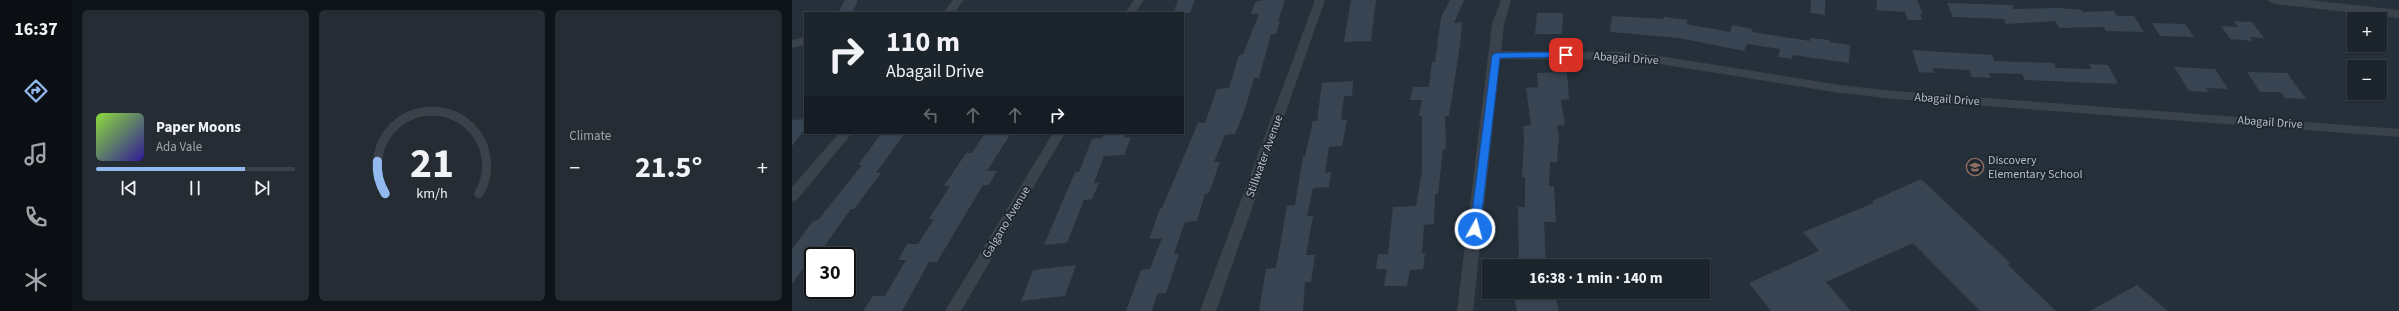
<!DOCTYPE html>
<meta charset="utf-8">
<style>
:root{--surface:#1c242c;--page:#252c34;--text:#f1f3f6;--muted:#a0a4a9;--line:#3a4148;--accent:#93baef}
body{margin:0;font-family:"Source Sans 3",sans-serif;background:var(--page);color:var(--text);height:100vh;display:flex;flex-direction:column;font-size:15px;white-space:nowrap}
*{box-sizing:border-box;margin:0}
p{font-size:13px;color:var(--muted)}
.icon{flex:none;width:22px;height:22px;fill:none;stroke:currentColor;stroke-width:2;stroke-linecap:round;stroke-linejoin:round}
.map{position:relative;flex:1;overflow:hidden}
.details{display:flex;flex-direction:column;gap:10px;padding:10px;background:#0f1418;width:720px}
.details>*{flex:none}
.top-card{position:absolute;left:12px;top:12px;width:380px;height:122px;border-radius:0px;box-shadow:0 1px 3px #0004,0 0 0 1px var(--line);background:#1c242c;color:var(--text);overflow:hidden}
.buttons{position:absolute;left:1555px;top:12px;display:grid;gap:8px}
.buttons a{display:grid;place-items:center;width:40px;height:40px;border-radius:0px;background:var(--surface);box-shadow:0 1px 3px #0004,0 0 0 1px var(--line);font-size:20px}
.speed{position:absolute;left:12px;top:247px;display:flex;gap:8px;font-size:20px;font-weight:700;text-align:center}
.speed>*{display:grid;place-content:center;width:52px;height:52px;border-radius:50%;background:var(--surface);box-shadow:0 1px 3px #0004,0 0 0 1px var(--line);line-height:1}
.speed .limit{border:2px solid #111;border-radius:6px;background:#fff;color:#111}
.pin{position:absolute;display:grid;place-items:center;width:34px;height:34px;color:#fff;margin:-17px;border-radius:8px;box-shadow:0 2px 6px #0006}
.me{position:absolute;width:44px;margin:-22px;rotate:7deg;stroke-linejoin:round;filter:drop-shadow(0 0 3px #0008)}
.turn{display:flex;align-items:center;gap:14px;height:84px;padding:0 16px;font-size:18px}
.turn .icon{width:52px;height:52px;stroke-width:2.5}
.turn b{display:block;font-size:28px;line-height:34px}
.lanes{display:flex;align-items:center;height:38px;padding:0 16px;background:#0003;justify-content:center;gap:20px;direction:ltr}
.lanes .off{opacity:.35}
.big{font-size:30px;font-weight:700;line-height:1.1}
.details .widget{flex:1;display:flex;flex-direction:column;justify-content:center;gap:6px;min-width:0;padding:0 14px;border-radius:6px;background:var(--page)}
.details .dial{align-items:center;gap:0}
.dial svg{height:104px;overflow:visible;fill:none;stroke:var(--line);stroke-width:7;stroke-linecap:round;text-anchor:middle}
.dial text{fill:var(--text);stroke:none}
.song{display:flex;align-items:center;gap:12px}
.cover{width:48px;height:48px;border-radius:6px;background:linear-gradient(135deg,hsl(90 70% 55%),hsl(250 70% 35%))}
.played{height:4px;border-radius:2px;background:linear-gradient(90deg,var(--accent) 75%,var(--line) 75%)}
.keys{display:flex;justify-content:space-around;direction:ltr}
.heat{display:flex;justify-content:space-between;align-items:center;font-size:22px;direction:ltr}
.details .tiles{flex:1;display:grid;gap:10px;grid-template-columns:repeat(3,1fr)}
.trip{position:absolute;left:690px;top:259px;width:228px;height:40px;border-radius:0px;background:var(--surface);box-shadow:0 1px 3px #0004,0 0 0 1px var(--line);font-weight:700;line-height:40px;text-align:center}
main{display:flex;flex:1;min-height:0}
.tabs{display:flex;flex-direction:column;width:72px;justify-content:space-around;align-items:center;background:#0b0e12;color:var(--muted)}
.tabs .icon{width:28px;height:28px}
.tabs .on{color:var(--accent)}
.tabs b{font-size:18px;color:var(--text)}
.map>svg:first-child{display:block}
.building{fill:#384452}
.lines{fill:none;stroke-linecap:round;stroke-linejoin:round}
.minor{fill:#3a424c;fill-rule:evenodd}
.tertiary{fill:#3a424c;fill-rule:evenodd}
.route{fill:#1a73e8;stroke:#114b97}
.labels{text-anchor:middle;stroke-width:4;stroke-linejoin:round;paint-order:stroke}
.street-label{font-size:12px;fill:#b5bdc7;stroke:#1f2731}
.poi-label{font-size:12px;fill:#b5bdc7;stroke:#1f2731;text-anchor:start}
</style>
<main>
<nav class="tabs">
<b>16:37</b>
<svg class="icon on" aria-label="directions" viewBox="0 0 24 24"><path d="M12 3l9 9-9 9-9-9zM9 14v-3h6M13 9l2 2-2 2"/></svg>
<svg class="icon" aria-label="music" viewBox="0 0 24 24"><path d="M9 18V5l10-2v13"/><circle cx="6" cy="18" r="3"/><circle cx="16" cy="16" r="3"/></svg>
<svg class="icon" aria-label="phone" viewBox="0 0 24 24"><path d="M5 4h4l2 5-3 2q2 4 5 5l2-3 5 2v4C11 20 4 13 5 4z"/></svg>
<svg class="icon" aria-label="climate" viewBox="0 0 24 24"><path d="M12 3v18M4 7l16 10M4 17L20 7"/></svg>
</nav>
<section class="details">
<div class="tiles">
<div class="widget">
<div class="song"><i class="cover"></i><div><b>Paper Moons</b><p>Ada Vale</p></div></div>
<div class="played"></div>
<div class="keys"><svg class="icon" aria-label="previous" viewBox="0 0 24 24"><path d="M18 5L8 12l10 7zM5 5v14"/></svg><svg class="icon" aria-label="pause" viewBox="0 0 24 24"><path d="M8 5v14M16 5v14"/></svg><svg class="icon" aria-label="next" viewBox="0 0 24 24"><path d="M6 5l10 7-10 7zM19 5v14"/></svg></div>
</div>
<div class="widget dial"><svg viewBox="0 0 100 80">
<path d="M14 69A42 42 0 1 1 86 69"/>
<path d="M14 69A42 42 0 0 1 8 44" stroke="#93baef"/>
<text x="50" y="56" font-size="32" font-weight="700">21</text>
<text x="50" y="72" font-size="11">km/h</text>
</svg></div>
<div class="widget"><p>Climate</p>
<div class="heat"><a>−</a><b class="big">21.5°</b><a>+</a></div>
</div>
</div>
</section>
<div class="map">
<svg width="1607" height="311" viewBox="0 0 1607 311">
<rect width="100%" height="100%" fill="#26303b"/>
<path class="building" d="M53,0H66L61,12L46,13Z
M386,0H403L398,13H381Z
M471,0H493L486,21H488L484,34H479L467,78H462L452,112L443,134L433,135L422,162H428L417,193L413,194L405,221L393,222L382,254H387L374,293L365,294L360,311H334L349,270L358,269L370,238L357,239L368,209L370,208L406,123H413L425,89L437,88L447,55L451,54L467,14H459L463,2Z
M559,0H584L579,41L552,42Z
M658,0H672L662,23L670,22L668,45L657,116H653L654,149H651L646,194H643L642,224L632,225L630,253H633L631,269L618,270L615,286H592L595,269H584L586,254H596L601,207L624,206L630,171V116H627L630,100H618L621,87H637L640,62H643L649,17Z
M1019,0H1033V15L1018,13Z
M1085,0H1125L1131,14H1128L1130,20H1116L1113,12L1084,10Z
M1155,3L1220,5L1222,9L1268,8L1290,10V12L1322,11L1325,16H1342L1352,32L1314,31L1312,27L1267,28L1263,21L1214,24L1212,19L1161,17Z
M745,13H771L770,34H743Z
M820,16L871,19L872,17L896,20L894,24L938,32L940,25L961,29L960,32L1018,41V38L1038,40L1037,42L1058,45L1057,63L1001,55L1000,59L986,57L988,49L955,44L952,51L887,38L818,32Z
M1442,21L1460,22L1472,38L1458,37L1461,41L1438,39L1429,26L1446,27Z
M1360,23L1393,24L1402,37L1368,36Z
M1120,50L1200,55L1202,61L1262,63L1264,68L1299,69L1297,64L1316,65L1326,84L1233,80L1230,74L1197,73L1199,78L1180,77L1177,70L1141,68L1142,73L1127,72Z
M1382,67L1423,69L1436,89L1414,88L1417,92L1397,91Z
M775,72L777,99L769,100L773,125L765,126L767,136L765,162H758L757,186H762L764,222H752L754,266H727L726,207H733V177H730L732,141L731,126L739,125L734,88L746,87L745,73Z
M1455,72L1495,73L1514,99L1493,98L1489,92H1468Z
M561,81L560,96H552L549,120H555L550,146L537,147L533,173L539,172L537,187L521,188L515,216H521L514,255H523L519,282H513L511,311H467L474,269L484,268L495,206L503,205L511,156H513L521,121H525L530,83Z
M13,119V129L0,146V120Z
M113,133L84,173H89L62,209H59L26,255H21L0,284V249L21,221L26,220L70,165H66L89,134Z
M193,133H219L195,171H205L197,185H191L145,262H137L110,311H71L81,296H93L114,260H106L115,244H126L142,219H137L158,186H152L174,153H180Z
M312,133H334L332,138L339,137L332,155L312,156L302,183H307L300,199L292,200L275,243L252,245L283,172H287L300,139L310,138Z
M1129,179L1218,263L1216,265L1264,311H1188L1121,243L1034,282L1059,311H979L957,283L1027,251L1011,232L1082,203L1080,201Z
M284,265L273,296L229,301L241,270Z
M1345,285L1376,311H1298Z
M721,292H762L767,311H725Z"/>
<g class="lines">
<path class="minor" d="M161,0H172L162,13H151Z
M342,0H352L343,13H333Z
M523,0H533L424,311H408Z
M709,0H719L712,24L709,51L843,52L1048,85L1102,91L1607,129V137L1102,99L1048,93L843,60L708,59L681,311H665L700,24Z
M13,37V45L0,48V40Z
M47,133H60L5,200L0,201V187Z
M261,133H273L169,311H153Z"/>
<path class="tertiary" d="M1475,0H1518L1607,10V18L1482,4Z"/>
</g>
<path class="route" d="M774,52L777,53V57L708,58L688,229L686,231H679L678,229L700,55L704,53Z"/>
<defs>
<symbol id="school-ring" viewBox="-11 -11 22 22"><circle r="9.5" fill="#1f2731" stroke="#8d6e63" stroke-width="1.5"/><path d="M0-5L7-2L0 1L-7-2ZM-4 1L0 2.5L4 1V4Q0 6-4 4Z" fill="#8d6e63"/></symbol>
</defs>
<g fill-rule="evenodd">
<use href="#school-ring" x="1173" y="157" width="20" height="20"/>
</g>
<g class="labels">
<g class="street-label">
<text transform="translate(834 58) rotate(4)" y="4">Abagail Drive</text>
<text transform="translate(1155 99) rotate(4)" y="4">Abagail Drive</text>
<text transform="translate(1478 122) rotate(4)" y="4">Abagail Drive</text>
<text transform="translate(472 156) rotate(-70)" y="4">Stillwater Avenue</text>
<text transform="translate(214 222) rotate(-59)" y="4">Galgano Avenue</text>
</g>
<g class="poi-label">
<text x="1196" y="164">Discovery<tspan x="1196" dy="14">Elementary School</tspan></text>
</g>
</g>
</svg>
<div class="buttons">
<a>+</a>
<a>−</a>
</div>
<div class="speed"><div class="limit">30</div></div>
<div class="pin" style="left:774px;top:55px;background:#d93025"><svg class="icon" aria-label="arrive" viewBox="0 0 24 24"><path d="M6 21V4h12l-3 4 3 4H6"/></svg></div>
<svg class="me" style="left:683px;top:229px" viewBox="-20 -20 40 40"><circle r="17" fill="#1a73e8" stroke="#fff" stroke-width="3"/><path d="M0-11L8 9 0 5-8 9z" fill="#fff"/></svg>
<div class="trip">16:38 · 1 min · 140 m</div>
<div class="top-card">
<div class="turn"><svg class="icon" aria-label="right" viewBox="0 0 24 24"><path d="M7 20v-9h11M14 6l5 5-5 5"/></svg><div><b>110 m</b>Abagail Drive</div></div>
<div class="lanes"><svg class="icon off" aria-label="left" viewBox="0 0 24 24"><path d="M17 20v-9H6M10 6l-5 5 5 5"/></svg><svg class="icon off" aria-label="ahead" viewBox="0 0 24 24"><path d="M12 20V5M6 11l6-6 6 6"/></svg><svg class="icon off" aria-label="ahead" viewBox="0 0 24 24"><path d="M12 20V5M6 11l6-6 6 6"/></svg><svg class="icon" aria-label="right" viewBox="0 0 24 24"><path d="M7 20v-9h11M14 6l5 5-5 5"/></svg></div>
</div>
</div>
</main>
